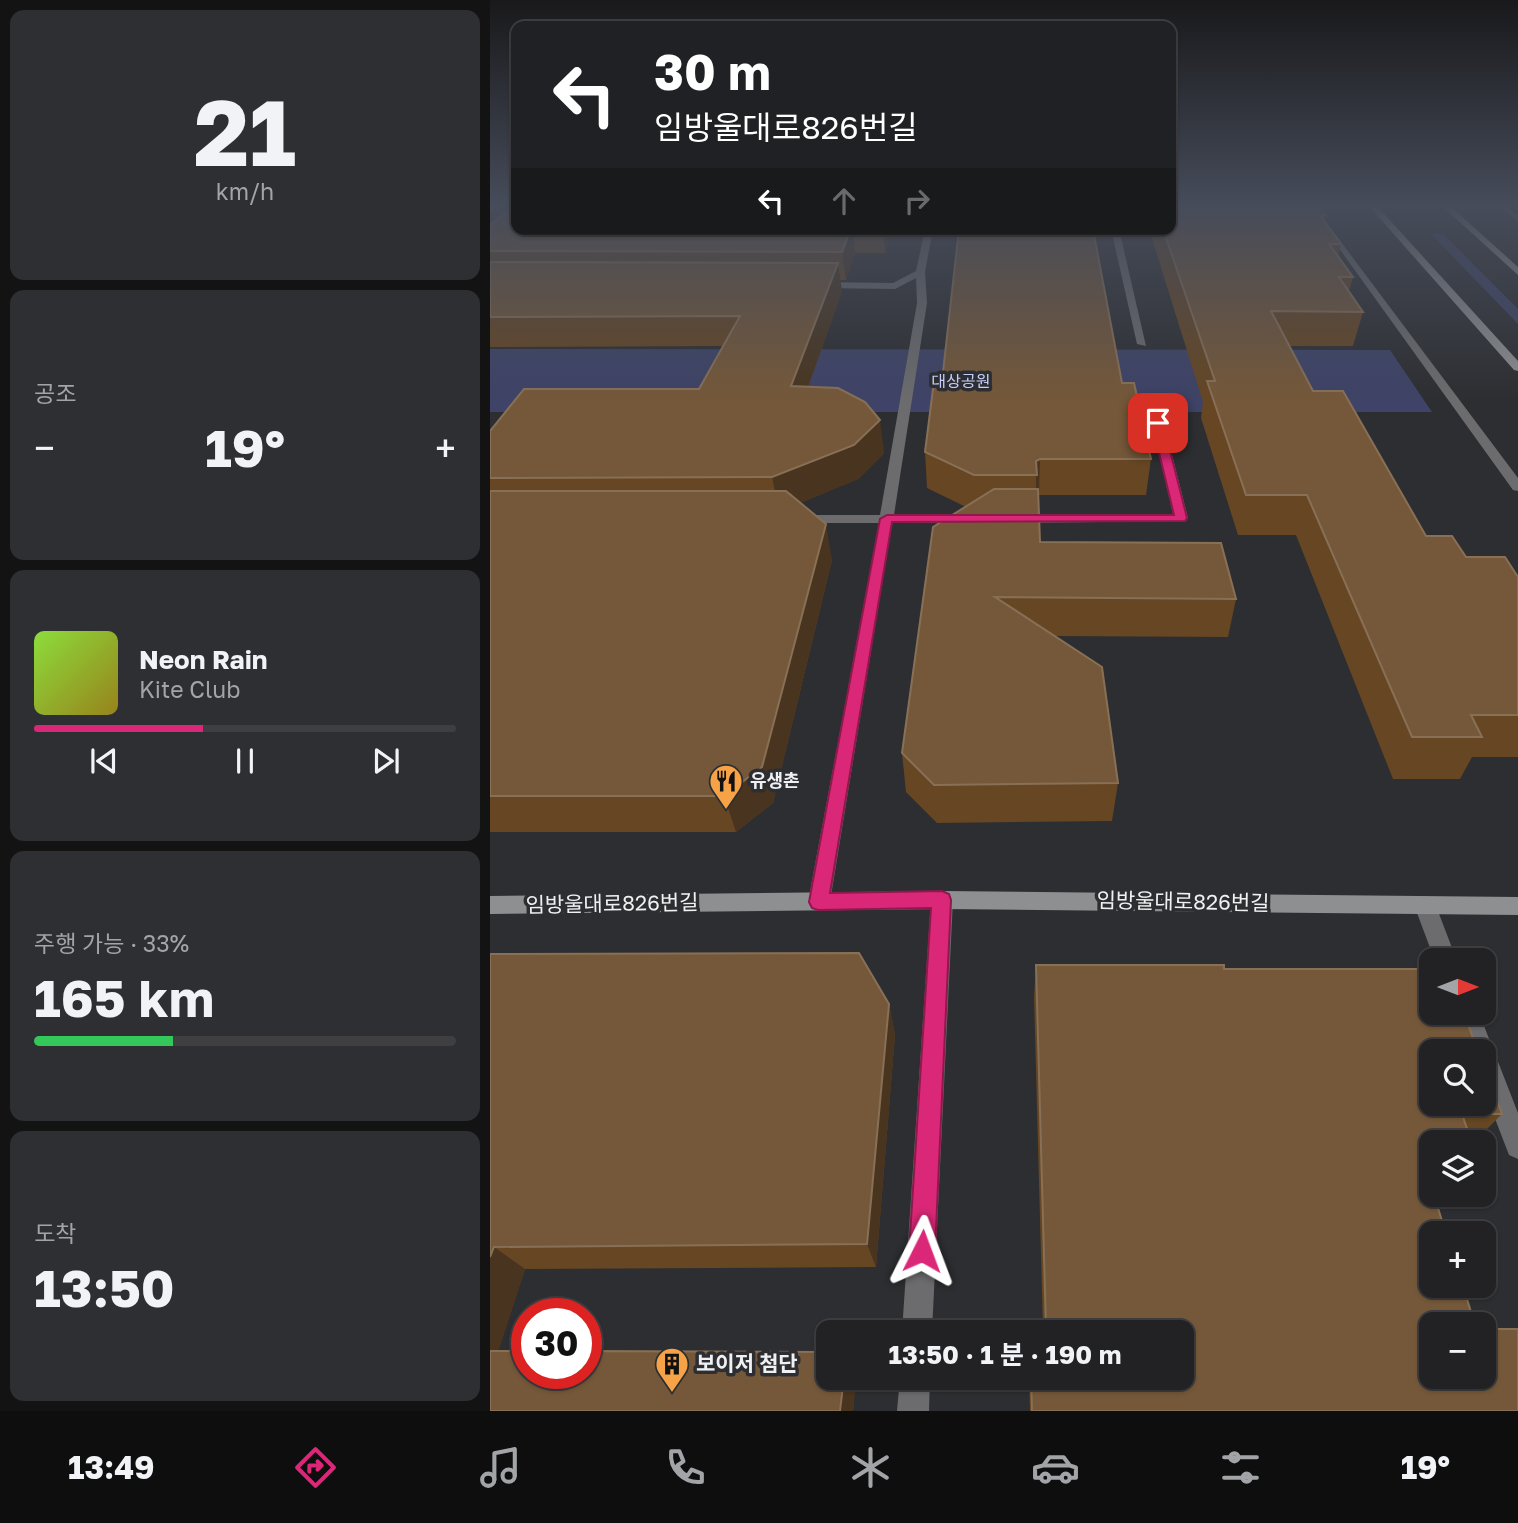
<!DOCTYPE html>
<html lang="ko">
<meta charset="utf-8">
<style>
:root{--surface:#222225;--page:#2e2f32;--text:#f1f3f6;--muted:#a2a4a7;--line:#3f3f42;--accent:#db2777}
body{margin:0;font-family:"Golos Text","Noto Sans KR",sans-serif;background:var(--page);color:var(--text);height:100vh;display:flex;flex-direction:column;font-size:26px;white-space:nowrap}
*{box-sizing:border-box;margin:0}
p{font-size:23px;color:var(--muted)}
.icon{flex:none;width:38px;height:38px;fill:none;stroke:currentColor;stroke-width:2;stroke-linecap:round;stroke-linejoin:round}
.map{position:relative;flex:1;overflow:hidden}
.panel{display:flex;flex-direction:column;gap:10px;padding:10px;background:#131314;width:490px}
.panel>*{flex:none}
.banner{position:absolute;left:21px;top:21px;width:665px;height:214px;border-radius:14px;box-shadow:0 2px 5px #0004,0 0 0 2px var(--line);background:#202124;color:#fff;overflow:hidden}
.needle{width:46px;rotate:90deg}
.buttons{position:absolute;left:929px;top:948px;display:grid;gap:14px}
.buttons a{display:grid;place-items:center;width:77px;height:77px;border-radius:14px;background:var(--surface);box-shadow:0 2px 5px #0004,0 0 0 2px var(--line);font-size:35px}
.speed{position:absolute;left:21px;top:1298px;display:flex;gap:14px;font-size:35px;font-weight:700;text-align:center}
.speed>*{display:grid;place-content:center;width:91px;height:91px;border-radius:50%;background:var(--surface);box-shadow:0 2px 5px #0004,0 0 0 2px var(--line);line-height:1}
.speed .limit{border:10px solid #d22;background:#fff;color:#111}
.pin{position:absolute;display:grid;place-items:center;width:60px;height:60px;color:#fff;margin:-30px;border-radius:14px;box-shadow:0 4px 10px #0006}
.me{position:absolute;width:77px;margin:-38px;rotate:3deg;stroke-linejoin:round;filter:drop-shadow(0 0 5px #0008)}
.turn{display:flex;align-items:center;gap:24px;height:147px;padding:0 28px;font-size:32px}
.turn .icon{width:91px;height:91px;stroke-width:2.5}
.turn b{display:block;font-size:49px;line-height:60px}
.lanes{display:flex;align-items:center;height:66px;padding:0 28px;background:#0003;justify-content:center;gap:35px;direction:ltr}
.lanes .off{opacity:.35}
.big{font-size:52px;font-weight:700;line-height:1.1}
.panel .tile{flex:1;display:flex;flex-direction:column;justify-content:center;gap:10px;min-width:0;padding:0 24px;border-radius:14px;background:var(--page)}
.panel .dial{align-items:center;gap:0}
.dial b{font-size:91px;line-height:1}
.song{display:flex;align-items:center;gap:21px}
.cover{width:84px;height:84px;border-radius:10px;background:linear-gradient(135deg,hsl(90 70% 55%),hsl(50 70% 35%))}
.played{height:7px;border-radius:4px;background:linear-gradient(90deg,var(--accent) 40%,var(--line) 40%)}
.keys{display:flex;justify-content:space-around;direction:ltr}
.heat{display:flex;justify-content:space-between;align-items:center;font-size:38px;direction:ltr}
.charge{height:10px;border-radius:5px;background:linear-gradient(90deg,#34c759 33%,var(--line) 0)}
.trip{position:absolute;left:326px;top:1320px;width:378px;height:70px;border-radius:14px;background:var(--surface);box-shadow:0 2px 5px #0004,0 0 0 2px var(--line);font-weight:700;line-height:70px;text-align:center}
.menu{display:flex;height:112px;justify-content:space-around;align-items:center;background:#0e0e0f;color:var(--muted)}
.menu .icon{width:49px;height:49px}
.menu .current{color:var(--accent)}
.menu b{font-size:32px;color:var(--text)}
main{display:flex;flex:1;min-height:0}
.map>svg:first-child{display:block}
.green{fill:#3e4367}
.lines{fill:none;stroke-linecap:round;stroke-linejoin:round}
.street{fill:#6c6c6e;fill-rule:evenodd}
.secondary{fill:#8e8f91;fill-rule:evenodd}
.wall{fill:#664623}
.shaded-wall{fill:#49351f}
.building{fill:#755839;stroke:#887056;stroke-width:2}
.route{fill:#db2777;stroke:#8e194d;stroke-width:2}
.labels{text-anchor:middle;stroke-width:7;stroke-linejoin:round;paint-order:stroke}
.far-park-label{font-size:16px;fill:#c5cef9;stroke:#2d2e31}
.poi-label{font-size:18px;font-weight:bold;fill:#eff0f2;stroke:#2d2e31;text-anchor:start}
.near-street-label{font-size:21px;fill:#eff0f2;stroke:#2d2e31}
.near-poi-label{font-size:21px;font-weight:bold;fill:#eff0f2;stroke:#2d2e31;text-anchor:start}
</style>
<main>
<section class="panel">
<div class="tile dial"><b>21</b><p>km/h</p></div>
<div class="tile"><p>공조</p>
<div class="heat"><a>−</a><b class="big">19°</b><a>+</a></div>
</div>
<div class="tile">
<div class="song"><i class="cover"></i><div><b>Neon Rain</b><p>Kite Club</p></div></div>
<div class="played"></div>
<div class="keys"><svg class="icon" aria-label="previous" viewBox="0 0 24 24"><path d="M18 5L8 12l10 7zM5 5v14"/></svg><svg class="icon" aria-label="pause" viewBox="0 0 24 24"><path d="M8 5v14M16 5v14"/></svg><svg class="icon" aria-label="next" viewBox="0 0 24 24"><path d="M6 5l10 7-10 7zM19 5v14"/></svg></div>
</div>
<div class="tile"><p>주행 가능 · 33%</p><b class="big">165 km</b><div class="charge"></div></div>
<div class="tile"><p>도착</p><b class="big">13:50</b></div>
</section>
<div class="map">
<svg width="1028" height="1411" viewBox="0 0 1028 1411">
<rect width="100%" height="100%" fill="#2d2e31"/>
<path class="green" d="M941,234H953L1028,309V324Z
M0,349L900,350L942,412H0Z"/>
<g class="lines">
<path class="street" d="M1008,205H1016L1028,215V221Z
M833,226H839L1028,478V491L1023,490Z
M435,229H443L435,272L437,303L404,515H478L485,519L478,523H402L340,902L337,908L329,911L321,908L318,902L389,523H306L299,519L306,515H390L427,303L426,278L405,289L329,288L324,285L329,282L403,283L426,271Z
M621,229H629L656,346L647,344Z
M668,419L674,423L698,518L696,521L527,523L520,519L527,515L683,514L662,423Z
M452,891L460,894L463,900L442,1332H412L441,900L444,894Z
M935,896L943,898L967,961H945L924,905L927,898Z
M965,1013H989L1028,1113V1159L1019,1155L994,1090V1052H980Z
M410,1377H440L439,1411H407Z"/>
<path class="secondary" d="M878,205H886L1028,361V371L1024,370Z
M951,205H959L1028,267V275Z
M452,891L1028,897V915L452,909L0,914V896Z"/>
</g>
<path class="wall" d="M0,205H26V229H402L395,253H365L356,280H350L352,291L318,387L394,453L368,479L310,503L342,560L283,803L246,832H0V431L209,389L233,346L0,347Z
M836,215L835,221L851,244L848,257L863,277L859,291L873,312L863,346H799L823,391L936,536L976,557L1028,577V757H982L970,779H903L806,535H748L711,418L713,402L659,229H681Z
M632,383L661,459L656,495H549L548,496L550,542L746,599L738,637L564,636L628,783L622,821L447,823L416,792L412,753L476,507L437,488L435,452Z
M0,954L399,1004L405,1035L386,1267L35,1269L8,1351L338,1377H366L363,1411H0Z
M546,965L734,969L1012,1114L984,1142L942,1143V1195H966L964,1197H945L942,1325L1028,1411H540L539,1377H691L553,1330L544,997Z"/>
<path class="shaded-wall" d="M8,205H16L23,225L0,246V211Z
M361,229H363L365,253L356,280L352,252Z
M393,229H402L395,253Z
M348,263L352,291L307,418L301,386Z
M390,420L394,453L368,479L289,512L282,477Z
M550,459L549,495L546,497V461Z
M336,524L342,560L283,803L246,832L234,796Z
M399,1004L405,1035L386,1267L377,1244Z
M4,1247L35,1269L3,1368L0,1366V1257Z
M354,1377H366L363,1411H350Z"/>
<path class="building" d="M0,205H8L0,211Z
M25,205H26V229H361L352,252L0,251V225Z
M681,205H828L836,215H830L851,244H839L863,277H849L873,312L781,311L823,391H853L936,536H962L976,557H1015L1028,577V715H981L992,737H922L817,495H756L717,381H725L673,229H681Z
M469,229H603L632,383H644L661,459H550L546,461L547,475H484L435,452L444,381H452Z
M0,262L348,263L301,386L348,388L375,402L390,420L364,445L282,477L0,478V431L34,389H209L250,316L0,317Z
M504,489H548L550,542L731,543L746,599L505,597L612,667L628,783L444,785L412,753L443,527Z
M0,491H296L336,524L272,767L234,796H0Z
M369,953L399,1004L377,1244L4,1247L0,1257V954Z
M546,965H734V969H942V1013H974L988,1052H942V1104H994V1067L1012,1114H972L982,1143H942V1171H937L942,1186V1195H944L956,1234H942V1286H973L985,1325H942V1377H994V1329H1028V1411H542L541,1377H691V1332H540V1330H556Z
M0,1351H37V1374H96V1351L338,1352V1377H354L350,1411H0Z"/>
<linearGradient id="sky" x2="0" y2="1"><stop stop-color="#19191b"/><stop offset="0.51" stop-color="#464c5a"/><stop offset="1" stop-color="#464c5a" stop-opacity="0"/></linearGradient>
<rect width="1028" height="402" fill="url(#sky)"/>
<path class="route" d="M668,419L673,423L697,518L695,521L402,522L340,893L452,891L459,894L461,900L445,1251L441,1260L432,1264L423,1260L419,1251L441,908L328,910L322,908L319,902L390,519L397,515H684L662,423Z"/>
<defs>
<symbol id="restaurant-pin" viewBox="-11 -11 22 30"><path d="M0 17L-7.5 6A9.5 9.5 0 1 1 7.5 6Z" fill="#f6a247" stroke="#2d2e31"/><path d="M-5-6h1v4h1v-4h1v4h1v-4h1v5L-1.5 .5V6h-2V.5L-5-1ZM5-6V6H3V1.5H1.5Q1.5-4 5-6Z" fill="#111"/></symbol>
<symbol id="building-pin" viewBox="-11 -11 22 30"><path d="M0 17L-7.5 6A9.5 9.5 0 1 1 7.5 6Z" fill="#f6a247" stroke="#2d2e31"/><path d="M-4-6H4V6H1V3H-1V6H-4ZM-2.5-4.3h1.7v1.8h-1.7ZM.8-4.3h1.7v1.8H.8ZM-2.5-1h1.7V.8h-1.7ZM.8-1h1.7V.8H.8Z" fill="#111"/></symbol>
</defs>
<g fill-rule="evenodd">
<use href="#restaurant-pin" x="217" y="762" width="38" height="52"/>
<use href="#building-pin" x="163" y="1345" width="38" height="52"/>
</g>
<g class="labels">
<g class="far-park-label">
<text x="471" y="387">대상공원</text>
</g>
<g class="poi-label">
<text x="260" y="787">유생촌</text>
</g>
<g class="near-street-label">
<text transform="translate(693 902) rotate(1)" y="7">임방울대로826번길</text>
<text transform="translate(122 904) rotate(-1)" y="7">임방울대로826번길</text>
</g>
<g class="near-poi-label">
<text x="206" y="1371">보이저 첨단</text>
</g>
</g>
</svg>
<div class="buttons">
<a><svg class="needle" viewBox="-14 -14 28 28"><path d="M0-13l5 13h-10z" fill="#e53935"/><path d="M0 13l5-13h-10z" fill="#a2a4a7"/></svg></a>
<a><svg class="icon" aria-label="search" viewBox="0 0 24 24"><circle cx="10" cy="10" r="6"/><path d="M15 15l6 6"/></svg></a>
<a><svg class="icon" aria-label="layers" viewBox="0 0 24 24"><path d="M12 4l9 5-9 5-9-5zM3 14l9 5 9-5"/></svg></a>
<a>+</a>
<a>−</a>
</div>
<div class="speed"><div class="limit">30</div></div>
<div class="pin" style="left:668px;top:423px;background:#d93025"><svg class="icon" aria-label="arrive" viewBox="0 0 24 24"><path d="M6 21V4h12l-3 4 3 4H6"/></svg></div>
<svg class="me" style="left:432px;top:1251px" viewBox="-20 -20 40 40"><path d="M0-17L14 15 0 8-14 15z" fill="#db2777" stroke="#fff" stroke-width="4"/></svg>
<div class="trip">13:50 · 1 분 · 190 m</div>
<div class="banner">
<div class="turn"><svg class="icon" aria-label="left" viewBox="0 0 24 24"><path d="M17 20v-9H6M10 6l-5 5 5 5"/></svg><div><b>30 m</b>임방울대로826번길</div></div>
<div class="lanes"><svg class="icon" aria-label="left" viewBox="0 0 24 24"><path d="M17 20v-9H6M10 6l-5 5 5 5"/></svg><svg class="icon off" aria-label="ahead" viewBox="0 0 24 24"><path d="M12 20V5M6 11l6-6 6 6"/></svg><svg class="icon off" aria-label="right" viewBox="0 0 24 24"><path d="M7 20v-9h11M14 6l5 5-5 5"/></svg></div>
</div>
</div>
</main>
<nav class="menu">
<b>13:49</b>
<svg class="icon current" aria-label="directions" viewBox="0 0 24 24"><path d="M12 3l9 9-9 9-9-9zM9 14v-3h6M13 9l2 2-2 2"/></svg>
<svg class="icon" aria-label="music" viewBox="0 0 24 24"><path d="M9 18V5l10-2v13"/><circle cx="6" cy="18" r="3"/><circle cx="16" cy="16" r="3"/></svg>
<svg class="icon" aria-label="phone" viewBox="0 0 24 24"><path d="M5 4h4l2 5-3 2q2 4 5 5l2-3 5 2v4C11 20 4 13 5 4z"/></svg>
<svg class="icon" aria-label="climate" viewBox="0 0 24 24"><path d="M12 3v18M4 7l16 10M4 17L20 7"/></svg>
<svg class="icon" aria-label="car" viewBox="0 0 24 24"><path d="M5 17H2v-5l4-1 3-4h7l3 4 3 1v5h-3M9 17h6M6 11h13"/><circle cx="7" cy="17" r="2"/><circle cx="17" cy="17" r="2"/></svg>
<svg class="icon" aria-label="filters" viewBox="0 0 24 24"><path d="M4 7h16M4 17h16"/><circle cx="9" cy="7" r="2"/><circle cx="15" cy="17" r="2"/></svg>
<b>19°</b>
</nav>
